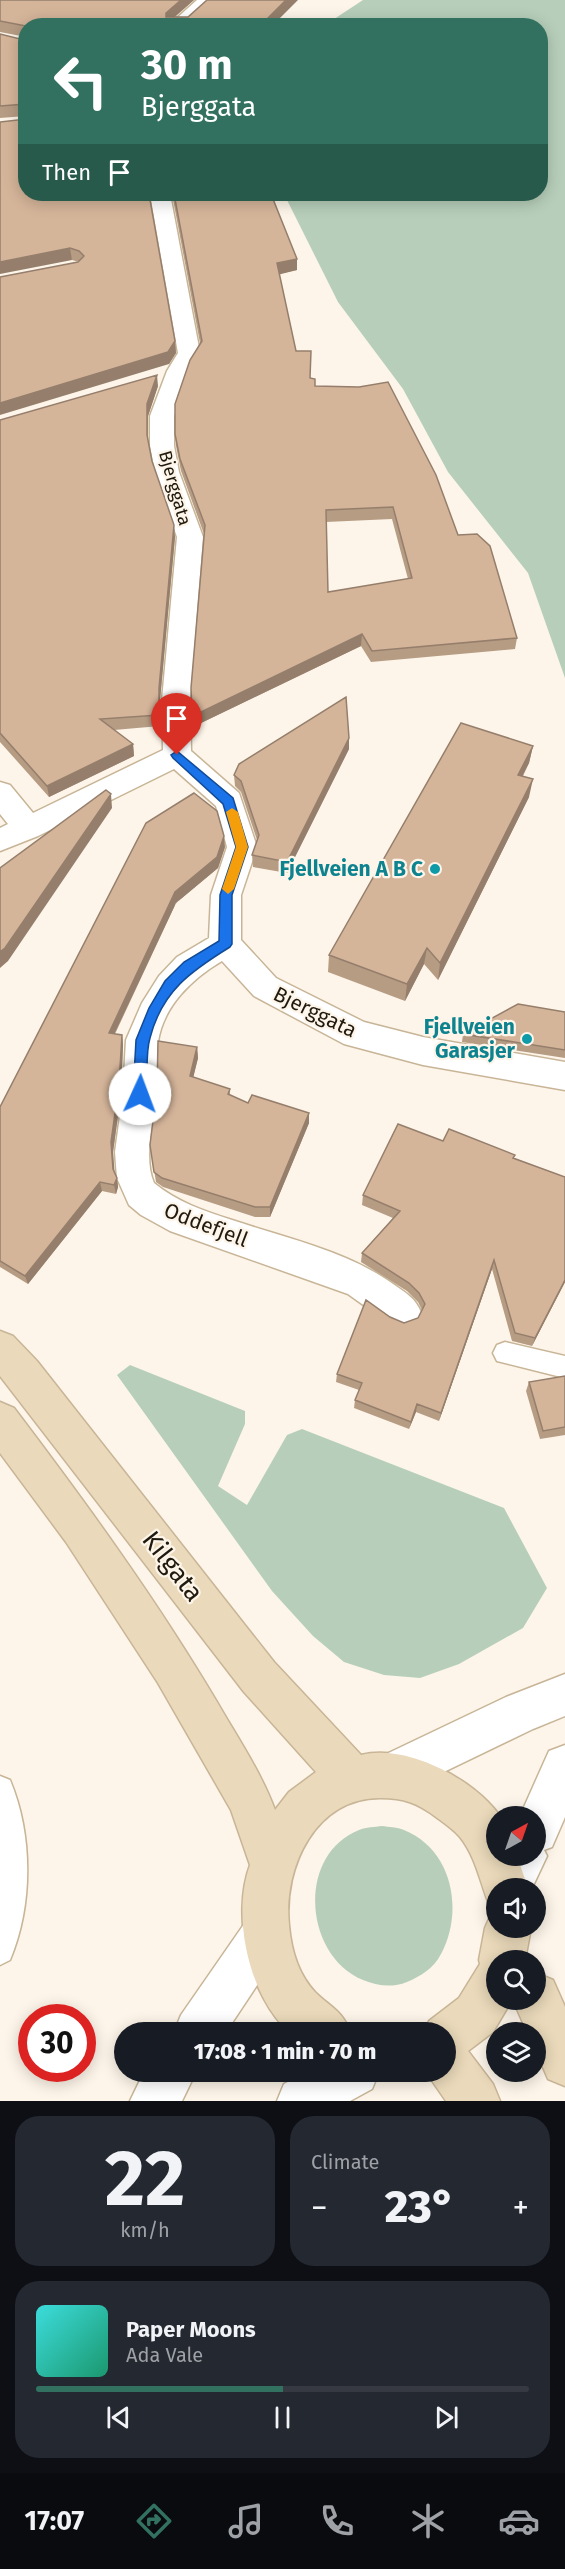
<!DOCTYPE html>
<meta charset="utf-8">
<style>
:root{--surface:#171b24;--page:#242831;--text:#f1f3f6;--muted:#9ea1a6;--line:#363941;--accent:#32715f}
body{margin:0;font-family:"Fira Sans",sans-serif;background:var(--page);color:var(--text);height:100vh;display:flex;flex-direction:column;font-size:22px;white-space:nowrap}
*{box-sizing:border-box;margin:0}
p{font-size:20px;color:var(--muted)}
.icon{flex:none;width:33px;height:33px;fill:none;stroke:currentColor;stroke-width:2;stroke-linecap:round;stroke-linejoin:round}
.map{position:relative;height:2101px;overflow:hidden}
.details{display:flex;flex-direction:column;gap:15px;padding:15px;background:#0d0f14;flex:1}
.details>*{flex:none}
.hud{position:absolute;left:18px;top:18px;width:530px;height:183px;border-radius:24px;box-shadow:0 3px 15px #0003;background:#32715f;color:#fff;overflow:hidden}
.needle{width:39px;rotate:40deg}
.tools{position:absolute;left:486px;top:1806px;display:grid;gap:12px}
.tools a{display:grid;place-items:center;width:60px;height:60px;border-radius:50%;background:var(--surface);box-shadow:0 3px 15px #0003;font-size:30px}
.speed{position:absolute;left:18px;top:2004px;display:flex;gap:12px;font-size:30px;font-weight:700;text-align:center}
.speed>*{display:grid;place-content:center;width:78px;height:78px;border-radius:50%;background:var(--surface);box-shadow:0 3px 15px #0003;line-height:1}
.speed .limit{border:9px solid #d22;background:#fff;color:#111}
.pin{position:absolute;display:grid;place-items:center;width:51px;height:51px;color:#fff;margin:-62px -26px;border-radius:50% 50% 50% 0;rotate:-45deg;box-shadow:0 0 6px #0007}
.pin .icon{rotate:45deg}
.me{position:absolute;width:66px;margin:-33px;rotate:2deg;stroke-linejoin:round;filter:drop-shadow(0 0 4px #0008)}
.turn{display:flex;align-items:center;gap:21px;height:126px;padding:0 24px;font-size:27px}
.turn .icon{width:78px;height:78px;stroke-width:2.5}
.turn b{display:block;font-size:42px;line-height:51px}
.then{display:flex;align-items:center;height:57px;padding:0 24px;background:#0003;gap:12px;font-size:22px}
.big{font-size:45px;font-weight:800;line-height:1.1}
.details .widget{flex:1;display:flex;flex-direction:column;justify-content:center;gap:9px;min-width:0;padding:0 21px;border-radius:24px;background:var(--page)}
.details .dial{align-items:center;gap:0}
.dial b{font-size:78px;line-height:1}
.song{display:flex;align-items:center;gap:18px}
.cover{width:72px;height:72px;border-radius:9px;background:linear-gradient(135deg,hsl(180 70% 55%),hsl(160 70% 35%))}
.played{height:6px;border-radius:3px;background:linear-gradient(90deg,var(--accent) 50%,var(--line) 50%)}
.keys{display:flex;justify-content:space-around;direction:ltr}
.heat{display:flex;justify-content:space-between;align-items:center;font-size:33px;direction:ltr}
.details .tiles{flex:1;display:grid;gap:15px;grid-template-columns:1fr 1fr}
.widget:last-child{grid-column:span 2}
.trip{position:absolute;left:114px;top:2022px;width:342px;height:60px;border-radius:30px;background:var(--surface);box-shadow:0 3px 15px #0003;font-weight:800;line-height:60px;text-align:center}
.menu{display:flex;height:96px;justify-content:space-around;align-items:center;background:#090b0e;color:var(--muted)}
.menu .icon{width:42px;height:42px}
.menu .selected{color:var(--accent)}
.menu b{font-size:27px;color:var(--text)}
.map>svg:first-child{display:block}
.green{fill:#b7cfba}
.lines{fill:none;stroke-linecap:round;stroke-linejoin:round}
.service-casing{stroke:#c8b597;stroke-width:3}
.minor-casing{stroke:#c8b597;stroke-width:3}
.secondary-casing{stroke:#c8b597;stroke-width:3}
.service{fill:#fff;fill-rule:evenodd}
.minor{fill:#fff;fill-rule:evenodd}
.secondary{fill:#ead9ba;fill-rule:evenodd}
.wall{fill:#b79c84;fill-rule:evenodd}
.shaded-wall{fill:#957f6c}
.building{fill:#d5b59a;stroke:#957f6c;stroke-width:1.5;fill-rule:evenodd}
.route{fill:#1a73e8;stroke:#114b97;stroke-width:1.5}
.slow{fill:#f59e0b}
.culture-dot{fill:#0f9aa8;stroke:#fdf5e9;stroke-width:2}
.labels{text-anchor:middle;stroke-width:4.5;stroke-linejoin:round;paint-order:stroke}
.far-street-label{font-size:18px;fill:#201a0e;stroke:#fdf5e9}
.culture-label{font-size:21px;font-weight:bold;fill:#0d838f;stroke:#fdf5e9;text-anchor:end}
.street-label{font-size:21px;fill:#201a0e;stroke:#fdf5e9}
.near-street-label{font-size:26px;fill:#201a0e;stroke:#fdf5e9}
</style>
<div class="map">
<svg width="565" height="2101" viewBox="0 0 565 2101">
<rect width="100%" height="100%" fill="#fdf5e9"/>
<path class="green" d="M363,0H565V678L528,573L448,472L403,389L338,302L284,194H540V26L325,25Z
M130,1365L245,1411V1424L218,1486L247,1505L287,1435L302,1429L504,1508L547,1588L523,1628L459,1664L420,1678L384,1675L344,1662L313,1636L272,1591L117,1375Z
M382,1826C389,1827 397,1827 404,1830C453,1850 464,1911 441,1954C434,1968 421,1976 407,1982C392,1988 377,1986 363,1980C304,1956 296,1855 359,1830C366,1827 375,1827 382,1826Z"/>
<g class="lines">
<defs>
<path id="service" d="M505,1342L565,1356V1378L497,1361L493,1353L497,1345Z
M0,1776L10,1780C33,1835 33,1905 10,1960L0,1965Z"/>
<path id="minor" d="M197,0H217L187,26H168Z
M150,194H170L200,353L189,371L174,416V446L179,472L203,537L190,700L191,751L239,793L257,847L241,895V940L276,978L364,1022L423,1037L565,1062V1090L423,1065L344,1044L254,996L222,961C193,978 163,1006 158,1042C156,1063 158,1085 155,1106C152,1130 144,1160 154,1183C177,1202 204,1211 232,1220C286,1238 347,1251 393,1284C406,1293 415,1298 421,1312L416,1324L403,1329L390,1324L348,1294L170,1231L141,1215L129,1205L117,1178L115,1152L123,1094L126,1040L142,1003L159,976L177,957L209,938L211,895L227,847L216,806L174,769L38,836L0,851V828L8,824L0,814V782L10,785L33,813L163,750L162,700L177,537L155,472L150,446V416L167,371L178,353Z
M565,1674V1716L533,1729L394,1796L378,1790L372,1774L378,1758L506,1697Z
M565,1745V1817L552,1847L544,1850L547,1856L532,1888H496V1906L493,1904L486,1888L501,1856H536V1816H520L549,1751Z
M265,1910L281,1917L288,1933L281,1949L226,2032H174L181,2015L249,1917Z
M144,2072H196L182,2101H130Z
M307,2072H379L372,2089L350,2101H277L284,2084Z"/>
<path id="secondary" d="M0,1331L13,1336L37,1361L274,1662L361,1755C406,1743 474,1779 500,1816H496V1856H517L528,1888H496V1907L489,1904C480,1882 476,1857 460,1837C453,1829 444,1823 436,1817C418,1803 403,1798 381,1798C316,1797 283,1867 289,1925C291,1949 298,1974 315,1992C330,2007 343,2011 350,2032H289C249,1996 231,1916 250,1865L231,1810L158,1683L66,1542L0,1453V1402L14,1408C86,1503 156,1599 217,1702C237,1737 261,1772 275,1810L289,1792L316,1772L244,1692L0,1376Z
M496,1910V1928H531L525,1960H496V2000H512L493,2032L468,2051L493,2084L500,2101H446L426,2072H446V2032H424L429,2021L459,1998L480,1964L479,1960L485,1928L492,1912Z
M536,1973L553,1980L565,2007V2086L548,2079L536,2051V2032H527L513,2000H536Z"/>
</defs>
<use href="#service" class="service-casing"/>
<use href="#minor" class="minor-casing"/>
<use href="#secondary" class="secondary-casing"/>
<use href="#service" class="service"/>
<use href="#minor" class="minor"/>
<use href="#secondary" class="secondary"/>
</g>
<path class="wall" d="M0,0H194L175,17L26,26V37L0,32Z
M0,34L24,40L26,39V116L0,118Z
M0,122L175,341L176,353L169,364L78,262H79L72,260Z
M172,194H271L297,259V270L279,274L296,351L315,386L458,535L517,638L515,649L371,662L361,646L201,723L193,724L192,712L204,534L181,471L176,446L175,434L200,343ZM392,519L408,579L328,592L326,522Z
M158,386L148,416V440L152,461L175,537L160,700V726L114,730L133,744L134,756L49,797L0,742V420Z
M349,738V749L287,873L253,867L252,855L257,840L241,792L235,786L234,775Z
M533,746L529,763L523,776L529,797L438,980L424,964L405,1001L328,972L329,955Z
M225,847L218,868L176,903L115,1034L122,1035L123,1045L121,1094L113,1152L114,1172L117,1178L118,1187L116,1194L102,1191L28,1284L0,1267V1107Z
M565,1012V1058L462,1042L463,1034Z
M197,1047L198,1058L193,1077L230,1089V1095L248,1103L309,1123L270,1217H255L163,1187L156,1182L150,1145Z
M443,1141L514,1158L565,1177V1282L532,1346L512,1341L492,1269L439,1421L416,1412L409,1429L354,1408L355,1400L359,1390L336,1382L337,1374L390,1317L404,1323L418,1318L422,1310L418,1302L407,1291L361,1262L362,1253L393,1218L362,1205L363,1195Z
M565,1376V1435L540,1439L526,1391L529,1382Z"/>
<path class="shaded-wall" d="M181,0H194L166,24V13Z
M286,0H298L272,26H260Z
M70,248L72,260L0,274V262Z
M297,259V270L277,275V263Z
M175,341L176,353L169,364L0,415V403Z
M157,375L158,386L148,416V446L147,404Z
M174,525L175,537L160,700V726L159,688Z
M362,634L361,646L201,723V712Z
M349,738V749L287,873V862Z
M133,744L134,756L49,797L47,786Z
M533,746L529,763L514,792L518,775Z
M533,779L529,797L438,980L440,963Z
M111,794L112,808L8,961L0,968V952Z
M224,836L225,847L218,868L176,903L110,1043L109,1033L175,892Z
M427,948L424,964L405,1001L407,984Z
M122,1035L123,1045L121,1094L113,1152L115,1178L113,1169L111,1142Z
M197,1047L198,1058L191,1087L190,1076Z
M309,1113V1123L270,1217V1207Z
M117,1178L118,1187L116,1194L114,1185Z
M100,1182L102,1191L28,1284L25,1276Z
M494,1260L492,1269L439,1421L441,1413Z
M565,1280V1282L532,1346L535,1338Z
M417,1404L416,1412L409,1429L411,1422Z"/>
<path class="building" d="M0,0H181L166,13V17H188L207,0H286L260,26H26L0,21Z
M0,34L24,40L26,39V104L0,106Z
M26,119V194H149L175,341L168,352L0,403V277L78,262L84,256L79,251L70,248L0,262V122Z
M174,194H271L297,259L277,263L296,351H311L310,378L315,379V386L359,387L388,382L436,475L458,535L477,534L490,546L517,638L372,651L362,634L201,712H192L191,688L205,525L180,459L175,434V404L190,360L202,341ZM393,507L412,578L328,592L326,510Z
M157,375L147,404V435L152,461L174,525L159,688V715L100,719L133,744L47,786L0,733V420Z
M346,697L349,738L287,862L252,855L259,835L241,781L234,775L239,764Z
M461,723L533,746L518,775L533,779L440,963L427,948L407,984L329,955Z
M106,790L111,794L5,948L0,952V868Z
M194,793L217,811L224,836L217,857L175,892L109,1033L122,1035L119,1084L111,1142L113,1169L117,1178L114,1185L100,1182L25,1276L0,1261V1107L146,823Z
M518,1004L565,1012V1050L463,1034Z
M158,1041L197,1047L190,1076L230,1089L228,1094L248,1103L252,1095L309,1113L270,1207H255L162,1178L154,1172L150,1145L157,1088Z
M398,1124L443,1141L449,1129L515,1155L513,1158L565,1177V1280L535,1338L515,1333L494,1260L441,1413L417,1404L411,1422L355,1400L362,1383L337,1374L366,1300L390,1317L404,1323L418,1318L425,1304L419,1293L409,1283L362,1253L400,1211L363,1195Z
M565,1376V1427L543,1431L529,1382Z"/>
<path class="route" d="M177,751L233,798L248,847L232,895V944L230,947C191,971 162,991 150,1038C145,1055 148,1077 147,1094L145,1098H135L133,1094L136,1040L149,1008L165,981L184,962L219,941L220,895L236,847L223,804L173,758L171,755Z"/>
<path class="slow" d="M232,808L238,812L248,847L234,889L228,894L222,889L236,847L226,812Z"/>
<g class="culture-dot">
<circle cx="435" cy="869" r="6"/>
<circle cx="527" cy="1039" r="6"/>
</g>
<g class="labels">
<g class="far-street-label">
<text transform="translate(175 488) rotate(74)" y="6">Bjerggata</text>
</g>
<g class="culture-label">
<text x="423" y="876">Fjellveien A B C</text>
<text x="515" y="1034">Fjellveien<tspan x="515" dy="24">Garasjer</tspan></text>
</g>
<g class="street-label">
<text transform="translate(315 1012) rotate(26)" y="7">Bjerggata</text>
<text transform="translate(206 1225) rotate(21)" y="7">Oddefjell</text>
</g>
<g class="near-street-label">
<text transform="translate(173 1566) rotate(52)" y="9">Kilgata</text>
</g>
</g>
</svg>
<div class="tools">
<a><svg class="needle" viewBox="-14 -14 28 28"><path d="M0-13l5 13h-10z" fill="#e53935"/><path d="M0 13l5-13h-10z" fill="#9ea1a6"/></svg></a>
<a><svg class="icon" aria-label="sound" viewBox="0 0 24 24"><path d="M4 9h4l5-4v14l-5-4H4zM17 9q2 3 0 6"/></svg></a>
<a><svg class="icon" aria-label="search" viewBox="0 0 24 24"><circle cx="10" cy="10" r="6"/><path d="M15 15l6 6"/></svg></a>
<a><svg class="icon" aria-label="layers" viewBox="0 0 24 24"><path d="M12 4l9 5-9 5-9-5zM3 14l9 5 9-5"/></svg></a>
</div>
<div class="speed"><div class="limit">30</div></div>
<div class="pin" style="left:177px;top:755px;background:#d93025"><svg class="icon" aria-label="arrive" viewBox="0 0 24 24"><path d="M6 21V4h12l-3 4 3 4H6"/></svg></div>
<svg class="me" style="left:140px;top:1094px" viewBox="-20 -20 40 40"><circle r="19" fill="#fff"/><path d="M0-13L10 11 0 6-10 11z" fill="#1a73e8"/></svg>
<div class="trip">17:08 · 1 min · 70 m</div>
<div class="hud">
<div class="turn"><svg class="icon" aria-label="left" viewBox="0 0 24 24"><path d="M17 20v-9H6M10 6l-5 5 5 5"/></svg><div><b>30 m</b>Bjerggata</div></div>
<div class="then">Then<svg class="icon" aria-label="arrive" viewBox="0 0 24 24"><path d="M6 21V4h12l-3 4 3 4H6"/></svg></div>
</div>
</div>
<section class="details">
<div class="tiles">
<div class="widget dial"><b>22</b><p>km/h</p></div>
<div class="widget"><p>Climate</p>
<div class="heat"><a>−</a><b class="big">23°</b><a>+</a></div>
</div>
<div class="widget">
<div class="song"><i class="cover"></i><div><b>Paper Moons</b><p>Ada Vale</p></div></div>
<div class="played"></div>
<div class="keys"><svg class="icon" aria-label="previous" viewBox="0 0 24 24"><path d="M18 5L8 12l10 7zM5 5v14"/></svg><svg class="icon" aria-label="pause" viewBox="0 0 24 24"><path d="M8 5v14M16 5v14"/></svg><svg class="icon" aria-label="next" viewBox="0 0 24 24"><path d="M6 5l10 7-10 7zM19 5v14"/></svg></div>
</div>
</div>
</section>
<nav class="menu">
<b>17:07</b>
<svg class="icon selected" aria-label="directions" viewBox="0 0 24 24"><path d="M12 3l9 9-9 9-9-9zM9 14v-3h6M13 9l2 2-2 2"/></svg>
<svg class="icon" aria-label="music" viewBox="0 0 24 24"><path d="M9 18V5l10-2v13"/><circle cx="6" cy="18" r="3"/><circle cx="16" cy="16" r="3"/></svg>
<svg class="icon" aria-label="phone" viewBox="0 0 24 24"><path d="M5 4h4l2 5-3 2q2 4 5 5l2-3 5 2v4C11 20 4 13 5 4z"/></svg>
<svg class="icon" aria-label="climate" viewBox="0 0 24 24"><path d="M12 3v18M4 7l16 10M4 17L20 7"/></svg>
<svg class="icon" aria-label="car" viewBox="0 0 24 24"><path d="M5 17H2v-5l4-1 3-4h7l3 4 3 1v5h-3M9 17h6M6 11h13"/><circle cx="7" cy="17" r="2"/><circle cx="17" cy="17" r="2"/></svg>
</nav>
